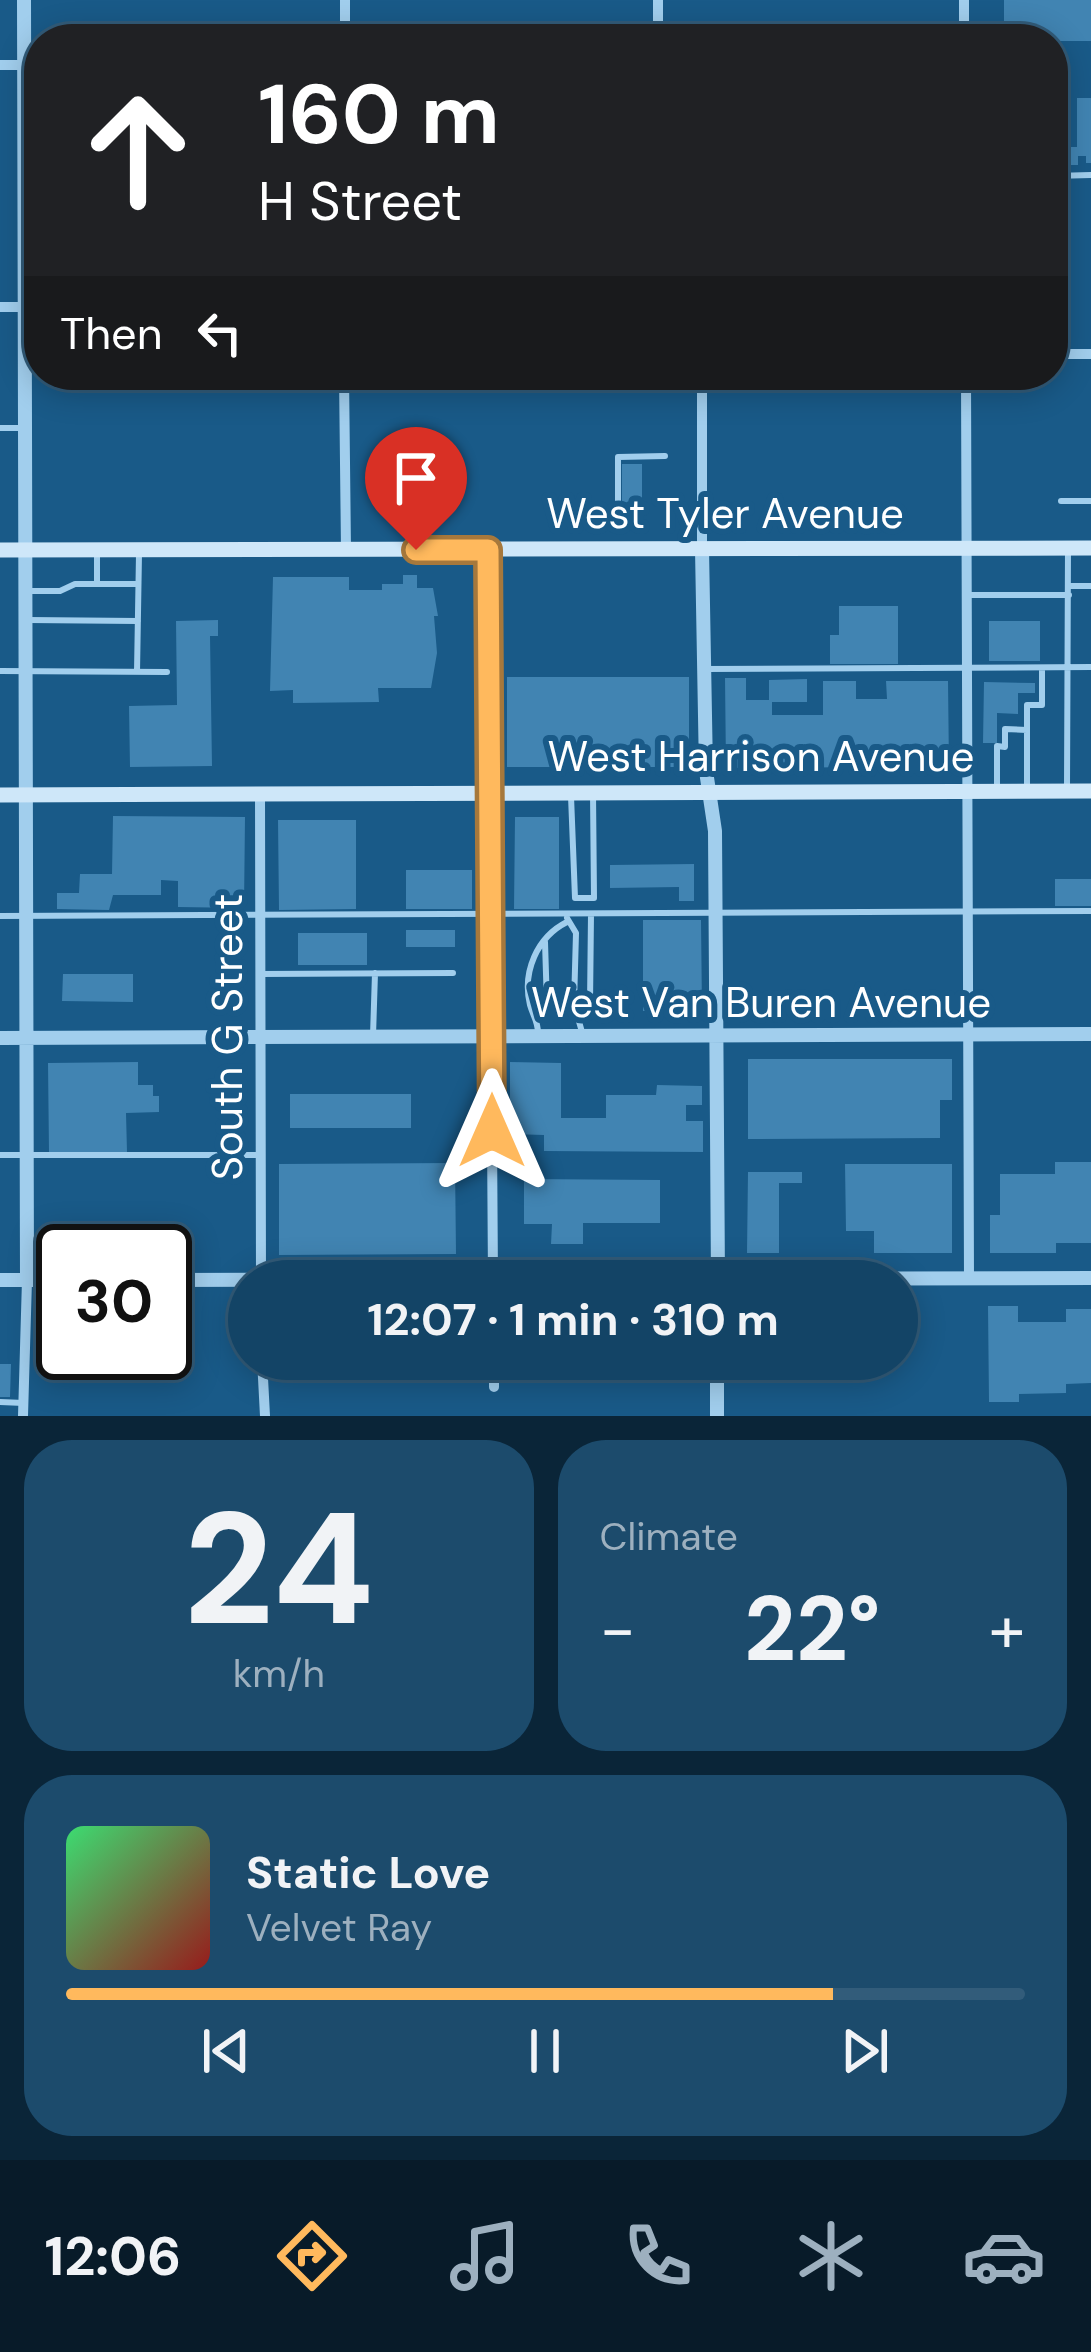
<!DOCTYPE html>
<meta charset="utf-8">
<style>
:root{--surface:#134466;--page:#1c4b6c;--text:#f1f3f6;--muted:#9db0bf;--line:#325c7a;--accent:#ffb95d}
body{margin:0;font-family:"DM Sans",sans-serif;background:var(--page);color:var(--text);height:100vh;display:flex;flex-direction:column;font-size:45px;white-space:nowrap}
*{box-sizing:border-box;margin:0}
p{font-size:39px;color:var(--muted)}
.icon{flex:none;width:66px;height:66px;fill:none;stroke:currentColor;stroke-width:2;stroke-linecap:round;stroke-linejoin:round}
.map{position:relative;height:1416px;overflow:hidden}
.drawer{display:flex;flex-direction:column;gap:24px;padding:24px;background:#0a2538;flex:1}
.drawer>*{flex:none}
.guide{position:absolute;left:24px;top:24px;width:1044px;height:366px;border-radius:48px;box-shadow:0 6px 30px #0003,0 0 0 3px var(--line);background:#202124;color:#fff;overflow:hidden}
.speed{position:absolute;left:36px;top:1224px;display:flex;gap:24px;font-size:60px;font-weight:700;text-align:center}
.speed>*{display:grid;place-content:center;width:156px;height:156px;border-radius:50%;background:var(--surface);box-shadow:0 6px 30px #0003,0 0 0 3px var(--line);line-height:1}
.speed .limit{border:6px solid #111;border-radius:18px;background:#fff;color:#111}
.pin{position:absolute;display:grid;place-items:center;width:102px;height:102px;color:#fff;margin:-123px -51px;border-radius:50% 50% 50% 0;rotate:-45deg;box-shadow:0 0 12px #0007}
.pin .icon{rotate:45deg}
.me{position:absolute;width:132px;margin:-66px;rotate:0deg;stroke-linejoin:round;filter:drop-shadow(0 0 9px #0008)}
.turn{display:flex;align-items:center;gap:42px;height:252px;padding:0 36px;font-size:54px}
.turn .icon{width:156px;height:156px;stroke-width:2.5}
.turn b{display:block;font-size:84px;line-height:102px}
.then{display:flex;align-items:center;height:114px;padding:0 36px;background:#0003;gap:24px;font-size:45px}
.big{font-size:90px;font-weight:700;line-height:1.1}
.drawer .card{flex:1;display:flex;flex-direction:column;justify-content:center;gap:18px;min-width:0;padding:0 42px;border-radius:48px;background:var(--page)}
.drawer .dial{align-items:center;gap:0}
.dial b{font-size:156px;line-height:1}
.song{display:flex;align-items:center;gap:36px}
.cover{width:144px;height:144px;border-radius:18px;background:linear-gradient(135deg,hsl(140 70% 55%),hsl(0 70% 35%))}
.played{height:12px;border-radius:6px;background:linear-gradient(90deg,var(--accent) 80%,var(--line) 80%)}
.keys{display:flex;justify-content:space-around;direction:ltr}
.heat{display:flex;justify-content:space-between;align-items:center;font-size:66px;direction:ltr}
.drawer .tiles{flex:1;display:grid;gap:24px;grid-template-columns:1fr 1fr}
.card:last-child{grid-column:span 2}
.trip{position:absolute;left:228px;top:1260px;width:690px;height:120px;border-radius:60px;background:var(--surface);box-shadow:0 6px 30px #0003,0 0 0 3px var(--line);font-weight:700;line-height:120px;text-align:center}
.tab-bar{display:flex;height:192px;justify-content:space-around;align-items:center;background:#081b29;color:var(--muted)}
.tab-bar .icon{width:84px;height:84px}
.tab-bar .selected{color:var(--accent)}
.tab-bar b{font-size:54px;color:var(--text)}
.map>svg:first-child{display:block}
.building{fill:#4184b2}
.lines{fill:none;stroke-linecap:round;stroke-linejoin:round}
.service{stroke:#a1ceed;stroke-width:6}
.minor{stroke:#a1ceed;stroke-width:10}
.tertiary{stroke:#a1ceed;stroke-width:14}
.secondary{stroke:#cee7f9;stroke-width:15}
.route-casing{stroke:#a6783c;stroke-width:30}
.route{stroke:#ffb95d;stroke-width:21}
.labels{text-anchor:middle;stroke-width:12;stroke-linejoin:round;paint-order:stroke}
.street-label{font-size:42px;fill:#fff;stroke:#195a88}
</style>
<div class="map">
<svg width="1091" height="1416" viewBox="0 0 1091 1416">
<rect width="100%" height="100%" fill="#195a88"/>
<path class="building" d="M1004,0H1091V41H1060L1058,80H1053V39H1004Z
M1077,98H1091V163H1086V156H1078V165H1053V147H1077Z
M1053,117H1070V138H1053Z
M622,464H642V510L622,509Z
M403,575H417V588H433L438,616H434L437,653L431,688H378L379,702L293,703V690L270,691L273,577H349V590H382V584H403Z
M839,606H898V664H830V635H839Z
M218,620V636H210L212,766L130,767L129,706L177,705L176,621Z
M989,621H1040V661H989Z
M507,677H689V767H507Z
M725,678H746V700H769V680L807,679V702H772V715H823V681H856V699H887L886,681H948L949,768H915V751H887V767L726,768Z
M984,682L1035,683V693H1018V714L997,713V743H983Z
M113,816L245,817L244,908L178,907V881L161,880V895H113L109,910L57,909V893H79L80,874H112Z
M515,817H559V909H514Z
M278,820H356V909L279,910Z
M694,864V901H679V887L610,888V865Z
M406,870H472V909H406Z
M1055,879H1091V906H1055Z
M643,920H701L702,1011H643Z
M406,930H455V947H406Z
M298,933H367V965H298Z
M63,974H133V1002L62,1001Z
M748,1059H952V1100H940V1138L748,1139Z
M138,1062V1085H153V1096H159V1112L126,1113L127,1152L49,1153L48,1063Z
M510,1062L561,1063V1118H606V1095H656L657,1085L702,1086V1105H686V1121H703V1152L544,1151V1135L510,1134Z
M290,1094H411V1128H290Z
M1055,1162H1091V1243H1056V1253H990V1215H1000V1174H1055Z
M455,1163L456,1254L279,1255V1164Z
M845,1164H952V1253H874V1231H846Z
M748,1172H802V1183H779V1253H747Z
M524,1179L660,1180V1223H583V1244H551L552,1224H524Z
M988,1306H1018V1322H1066V1309H1091V1383L1066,1384V1393L1019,1394V1402H989Z
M526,1359H687V1375L526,1376Z
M0,1364H11L10,1397H0Z"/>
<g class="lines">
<path class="service" d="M1053,176L1091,175
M0,428H23
M1061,501H1091
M618,514V457L665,456
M97,554V583
M1069,586H1091
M30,591H60L75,584H138
M966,595H1069
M28,620L138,621
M705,669L1091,667
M0,671L167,672
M137,672L139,554
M997,787V746L1005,747V729L1027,730
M1027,787V705H1042V668
M1067,787L1068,549
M571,796L575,898H594L593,793
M0,916L1091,911
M567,918L576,933L574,1004L582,1032
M260,974L453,973
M538,1019L547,1006L545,942
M582,1019L590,1004L591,914
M538,1033C538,1021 533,1016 530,1005C522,972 537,937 567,922
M373,1036L375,973
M0,1155H260
M0,1402L24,1403"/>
<path class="minor" d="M345,0V39
M964,0V39
M658,39V0
M0,65H25
M27,175H39
M0,307H27
M1053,354H1091
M344,375L346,550
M966,375L969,1279
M702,549V375
M488,550L493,1281
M260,794L261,1281
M262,1359L265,1416
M494,1359V1387
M23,1416L27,1280"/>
<path class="tertiary" d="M24,0L27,1280
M702,549L706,771L715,831L718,1281
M0,1038L1091,1034
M0,1280H63
M165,1280L1091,1278
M717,1416V1359"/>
<path class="secondary" d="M0,550L1091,548
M0,795L1091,791"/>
</g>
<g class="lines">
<defs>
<path id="route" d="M416,550H488L492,1131"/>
</defs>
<use href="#route" class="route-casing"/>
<use href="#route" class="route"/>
</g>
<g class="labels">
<g class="street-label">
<text x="725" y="528">West Tyler Avenue</text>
<text x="761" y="771">West Harrison Avenue</text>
<text x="761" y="1017">West Van Buren Avenue</text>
<text transform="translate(227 1037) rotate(-90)" y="15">South G Street</text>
</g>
</g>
</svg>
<div class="speed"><div class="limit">30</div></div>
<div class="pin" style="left:416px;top:550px;background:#d93025"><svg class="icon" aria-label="arrive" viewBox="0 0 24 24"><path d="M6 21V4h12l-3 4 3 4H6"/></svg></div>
<svg class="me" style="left:492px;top:1131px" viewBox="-20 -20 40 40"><path d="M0-17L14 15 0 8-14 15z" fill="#ffb95d" stroke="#fff" stroke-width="4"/></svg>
<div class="trip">12:07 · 1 min · 310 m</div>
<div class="guide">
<div class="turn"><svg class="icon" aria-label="ahead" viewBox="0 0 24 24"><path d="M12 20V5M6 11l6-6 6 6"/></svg><div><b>160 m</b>H Street</div></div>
<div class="then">Then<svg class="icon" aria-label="left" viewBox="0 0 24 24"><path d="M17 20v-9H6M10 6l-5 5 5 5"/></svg></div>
</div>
</div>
<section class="drawer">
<div class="tiles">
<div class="card dial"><b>24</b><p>km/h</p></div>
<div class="card"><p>Climate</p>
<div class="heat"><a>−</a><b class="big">22°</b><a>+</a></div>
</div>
<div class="card">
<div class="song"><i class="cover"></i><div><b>Static Love</b><p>Velvet Ray</p></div></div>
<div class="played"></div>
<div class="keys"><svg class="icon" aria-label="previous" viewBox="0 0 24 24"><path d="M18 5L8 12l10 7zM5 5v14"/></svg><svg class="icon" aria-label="pause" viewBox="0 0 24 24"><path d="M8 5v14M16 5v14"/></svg><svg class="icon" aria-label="next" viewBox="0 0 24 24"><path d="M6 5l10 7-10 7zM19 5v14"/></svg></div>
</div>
</div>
</section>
<nav class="tab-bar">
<b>12:06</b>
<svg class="icon selected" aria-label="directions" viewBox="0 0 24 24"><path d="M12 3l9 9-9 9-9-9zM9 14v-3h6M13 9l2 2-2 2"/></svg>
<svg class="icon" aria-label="music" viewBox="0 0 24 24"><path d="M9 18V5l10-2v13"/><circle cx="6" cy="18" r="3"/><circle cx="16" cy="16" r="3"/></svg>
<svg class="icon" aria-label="phone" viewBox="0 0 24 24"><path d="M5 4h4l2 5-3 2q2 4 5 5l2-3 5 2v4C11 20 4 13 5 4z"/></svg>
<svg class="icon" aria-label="climate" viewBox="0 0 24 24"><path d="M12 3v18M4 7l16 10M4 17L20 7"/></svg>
<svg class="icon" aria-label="car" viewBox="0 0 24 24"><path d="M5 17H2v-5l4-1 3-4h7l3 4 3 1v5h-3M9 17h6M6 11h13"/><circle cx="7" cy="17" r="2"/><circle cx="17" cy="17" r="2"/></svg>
</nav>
